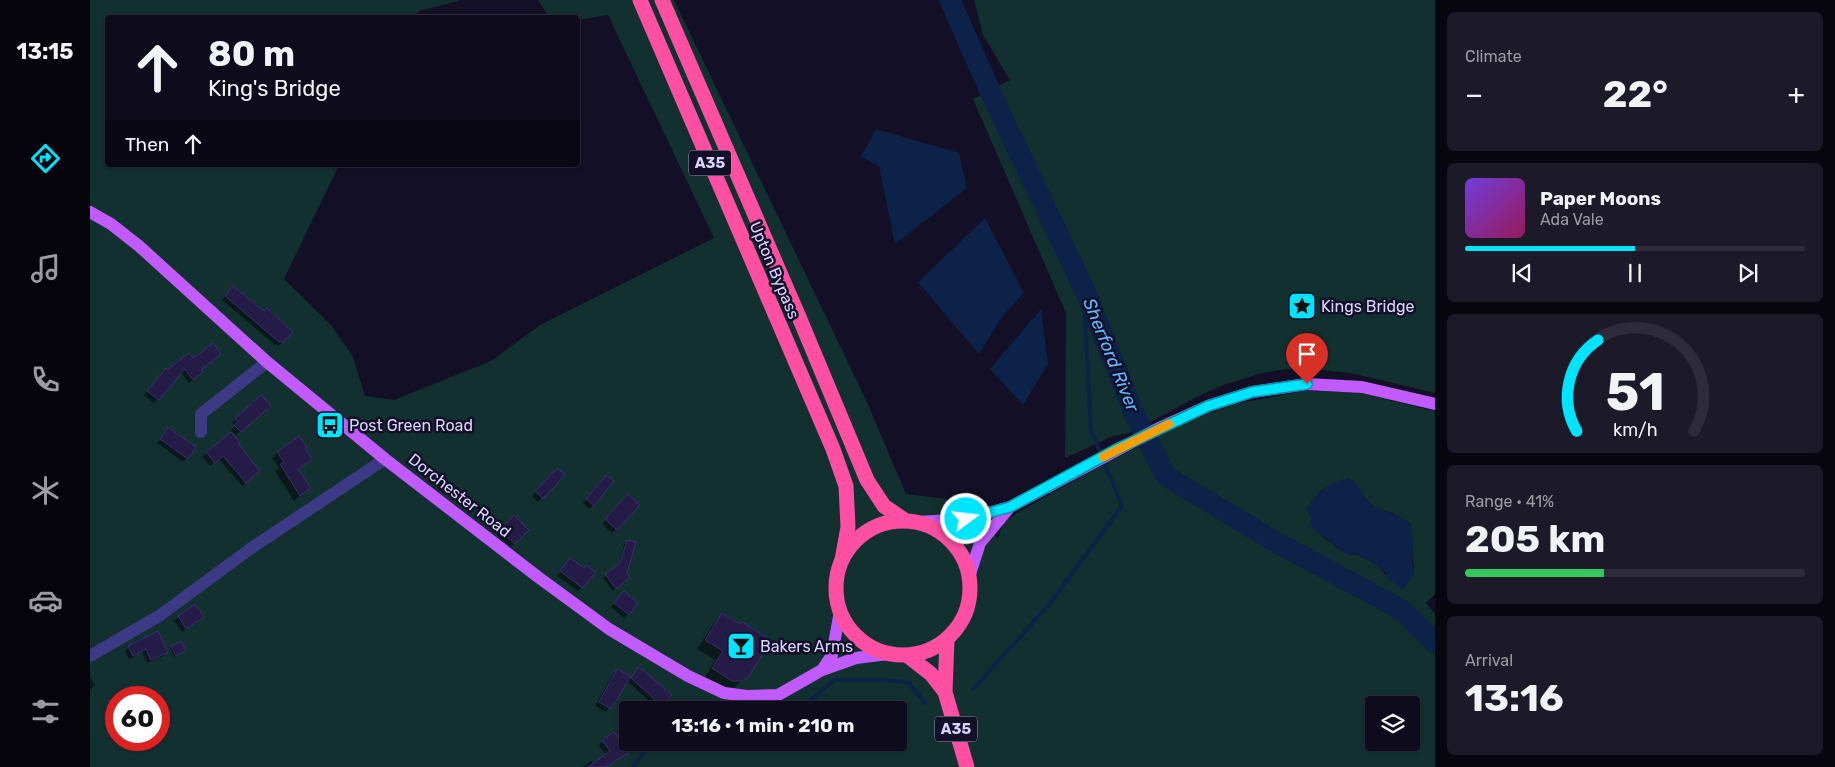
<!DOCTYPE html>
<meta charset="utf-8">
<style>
:root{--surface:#0e0b1c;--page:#1c1929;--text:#f1f3f6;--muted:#9b9ba3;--line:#2e2b3b;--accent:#00e5ff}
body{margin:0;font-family:Rubik,sans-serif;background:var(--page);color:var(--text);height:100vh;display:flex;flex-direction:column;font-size:19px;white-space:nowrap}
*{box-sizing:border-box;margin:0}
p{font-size:16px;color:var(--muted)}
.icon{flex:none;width:28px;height:28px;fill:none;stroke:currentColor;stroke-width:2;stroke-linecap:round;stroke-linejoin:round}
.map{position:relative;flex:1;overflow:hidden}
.side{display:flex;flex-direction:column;gap:12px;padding:12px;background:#08060f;width:400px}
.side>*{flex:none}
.banner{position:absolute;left:15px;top:15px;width:475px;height:152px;border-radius:5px;box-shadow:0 1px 4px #0004,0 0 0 1px var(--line);background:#0e0b1c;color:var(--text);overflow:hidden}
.tools{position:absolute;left:1275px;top:696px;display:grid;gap:10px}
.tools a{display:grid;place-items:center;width:55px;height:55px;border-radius:5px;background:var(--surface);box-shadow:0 1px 4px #0004,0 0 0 1px var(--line);font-size:25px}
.speed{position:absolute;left:15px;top:686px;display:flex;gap:10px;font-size:25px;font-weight:700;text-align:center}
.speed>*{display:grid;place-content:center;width:65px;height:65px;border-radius:50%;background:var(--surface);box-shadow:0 1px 4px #0004,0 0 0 1px var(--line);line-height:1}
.speed .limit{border:8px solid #d22;background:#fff;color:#111}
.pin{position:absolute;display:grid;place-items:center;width:42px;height:42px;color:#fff;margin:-51px -21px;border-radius:50% 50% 50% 0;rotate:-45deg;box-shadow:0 0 5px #0007}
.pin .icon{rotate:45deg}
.me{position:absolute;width:55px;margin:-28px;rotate:75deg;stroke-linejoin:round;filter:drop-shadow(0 0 4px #0008)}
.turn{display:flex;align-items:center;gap:18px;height:105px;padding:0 20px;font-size:22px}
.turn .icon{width:65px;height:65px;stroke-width:2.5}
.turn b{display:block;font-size:35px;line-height:42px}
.then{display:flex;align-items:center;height:48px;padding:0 20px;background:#0003;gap:10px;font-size:19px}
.big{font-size:38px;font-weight:700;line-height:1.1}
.side .tile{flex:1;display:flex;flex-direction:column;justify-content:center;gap:8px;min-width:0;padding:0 18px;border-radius:8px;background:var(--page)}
.side .dial{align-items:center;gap:0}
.dial svg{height:130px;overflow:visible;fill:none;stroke:var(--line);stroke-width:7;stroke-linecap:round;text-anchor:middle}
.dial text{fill:var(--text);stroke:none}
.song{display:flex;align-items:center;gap:15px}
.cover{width:60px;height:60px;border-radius:8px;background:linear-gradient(135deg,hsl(260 70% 55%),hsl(330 70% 35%))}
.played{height:5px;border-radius:2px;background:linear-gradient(90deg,var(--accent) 50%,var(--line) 50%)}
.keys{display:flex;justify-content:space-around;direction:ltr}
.heat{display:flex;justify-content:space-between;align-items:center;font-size:28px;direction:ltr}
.charge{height:8px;border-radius:4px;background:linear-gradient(90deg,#34c759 41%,var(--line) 0)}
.trip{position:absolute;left:529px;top:701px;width:288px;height:50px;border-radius:5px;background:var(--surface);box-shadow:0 1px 4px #0004,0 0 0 1px var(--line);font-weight:700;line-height:50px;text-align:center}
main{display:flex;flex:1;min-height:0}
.dock{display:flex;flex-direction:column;width:90px;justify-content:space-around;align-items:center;background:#06040b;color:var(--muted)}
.dock .icon{width:35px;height:35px}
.dock .on{color:var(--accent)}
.dock b{font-size:22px;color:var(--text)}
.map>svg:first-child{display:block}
.green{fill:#12302f;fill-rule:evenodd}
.water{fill:#0c2248}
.shadow{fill:#0007}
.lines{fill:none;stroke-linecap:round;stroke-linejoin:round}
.stream{stroke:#0c2248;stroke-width:4}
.river{stroke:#0c2248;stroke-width:21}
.building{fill:#241b47;stroke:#3b2d73}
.minor{stroke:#3d3a85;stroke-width:12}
.major{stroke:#c25bff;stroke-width:12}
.highway{stroke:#ff4fa3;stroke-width:15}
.route-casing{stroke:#0095a6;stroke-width:12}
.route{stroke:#00e5ff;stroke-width:9}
.slow{stroke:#f59e0b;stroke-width:9}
.labels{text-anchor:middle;stroke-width:5;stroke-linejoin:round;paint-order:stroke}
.shield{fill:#130f26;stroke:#9e99be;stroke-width:1}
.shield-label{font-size:15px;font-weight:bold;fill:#d9d4ff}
.street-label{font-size:16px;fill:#d9d4ff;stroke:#130f26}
.poi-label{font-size:16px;fill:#d9d4ff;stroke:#130f26;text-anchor:start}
.water-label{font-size:18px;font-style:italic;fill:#62b6ff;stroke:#130f26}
</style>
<main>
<nav class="dock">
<b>13:15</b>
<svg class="icon on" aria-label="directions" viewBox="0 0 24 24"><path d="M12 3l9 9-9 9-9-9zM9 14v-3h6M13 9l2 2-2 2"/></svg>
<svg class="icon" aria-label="music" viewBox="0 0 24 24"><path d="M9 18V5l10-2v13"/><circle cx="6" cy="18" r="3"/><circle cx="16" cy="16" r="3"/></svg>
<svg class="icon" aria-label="phone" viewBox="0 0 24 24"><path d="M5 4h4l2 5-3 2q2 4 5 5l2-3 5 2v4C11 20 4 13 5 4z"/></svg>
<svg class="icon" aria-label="climate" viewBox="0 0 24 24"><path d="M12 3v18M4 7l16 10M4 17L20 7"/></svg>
<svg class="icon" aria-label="car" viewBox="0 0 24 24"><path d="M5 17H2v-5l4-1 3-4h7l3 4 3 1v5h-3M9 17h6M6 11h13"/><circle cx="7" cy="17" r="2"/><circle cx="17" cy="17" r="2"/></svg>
<svg class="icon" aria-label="filters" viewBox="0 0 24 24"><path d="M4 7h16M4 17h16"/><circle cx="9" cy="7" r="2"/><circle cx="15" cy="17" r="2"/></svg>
</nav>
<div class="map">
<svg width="1345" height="767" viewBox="0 0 1345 767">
<rect width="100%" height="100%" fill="#130f26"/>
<path class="green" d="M0,0H371L329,11L324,18H18V165H249L194,279L242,326L263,357L275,396L304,400L401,361L450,325L624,238L518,15L488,20V18L459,17L448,0H584L776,400L816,494L866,500L908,538L913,523L927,513L999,472L1100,420L1146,404L1213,391H1236L1270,393L1345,411V594L1336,603L1345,614V767H0ZM1259,478C1271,487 1270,494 1280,503C1286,509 1294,510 1302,513C1308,516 1314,520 1320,523C1323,538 1321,553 1324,568L1298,579C1292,567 1280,559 1267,555C1263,554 1259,555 1255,553C1249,550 1225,531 1221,525L1222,517L1230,491C1241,486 1248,480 1259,478ZM26,698H69V740H26ZM1284,705H1321V742H1284ZM538,710H808V742H538Z
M884,0H1345V393L1261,373L1230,370L1197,369L1172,373L1133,385L1101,400L1042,432L1021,437L975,458L976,313L883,99L920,80L893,35Z"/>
<path class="water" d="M786,129L869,153L877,188L805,244L789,166L771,157Z
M895,218L934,293L912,317L889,354L828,282Z
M951,309L958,364L933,405L900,369Z
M1259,478C1262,481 1266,483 1269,486C1274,493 1275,500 1283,505C1295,513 1309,514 1320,523L1323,544L1322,558L1324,575L1313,590L1298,579L1294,571L1279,560L1265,554H1256L1226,531L1221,525L1222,517L1216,510C1225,494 1241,481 1259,478Z"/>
<path class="shadow" d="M140,291L174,313L202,332L188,346L186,344L185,345L132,300Z
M99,354L110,370L107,376L99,383L91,372L64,403L54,395L73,373Z
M175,410L146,435L141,430L145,426L142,423L146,419Z
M78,428L105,447L93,462L67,443Z
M146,444L165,475L152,486L129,459L120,466L113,457L117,453Z
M213,449L220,459L207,470L219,488L204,501L185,471L189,468L182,458L188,452Z
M467,470L473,476L448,502L442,496Z
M512,480L503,505L499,509L493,503Z
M538,496L548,505L522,533L512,524Z
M424,517L437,530L421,547L407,535Z
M537,541L536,580L523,591L513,578L528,567L534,544Z
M476,564L492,587L488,591L467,576Z
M530,597L538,614L534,618L521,607Z
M104,606L108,621L92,632L84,621Z
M632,614L658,675L643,689H634L615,677L625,660L607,649L624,623Z
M67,633L77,652L73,656L57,663L52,652L39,659L35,651L39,647Z
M82,647L94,651L84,657L80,648Z
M548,669L580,695L568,709L537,681L516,712L505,706L523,674L527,670L541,678Z
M0,677L5,685L0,690Z
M538,724V737L530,730Z
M513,741L537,752L516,767H512L516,755L509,745Z
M544,742H553L549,747Z
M501,761L506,767H492H493Z"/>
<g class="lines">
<path class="stream" d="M883,689L958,606L1032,506L1001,430L995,318L997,295
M589,710L597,702L620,710
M709,710L744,680H791L818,682L835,703
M543,767L562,742"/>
<path class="river" d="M860,0L904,100L997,295L1043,411L1076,476L1184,541L1312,610L1345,643"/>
</g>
<path class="building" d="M143,286L174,311L177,308L203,332L193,343L191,341L189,342L135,296Z
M123,343L131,354L111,370L113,372L103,380L95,369L69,400L57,391L76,368L78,369L99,353L103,358Z
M171,395L181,406L151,432L144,425L148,422L145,418Z
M78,427L106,447L98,459L70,439Z
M141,432L150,443L148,444L170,471L156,483L133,456L125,463L116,452Z
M209,436L217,447L215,448L222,459L208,469L221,488L210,496L190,464L194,462L187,452Z
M467,468L475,475L453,499L445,491Z
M516,475L524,481L504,506L496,499Z
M538,494L550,505L527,530L515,519Z
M424,515L439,530L425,544L410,530Z
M537,540L546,542L537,573L540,577L526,589L515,574L530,563Z
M480,558L494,568L496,565L506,572L493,588L470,571Z
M534,591L548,603L539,615L524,603Z
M105,604L114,617L96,629L88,616Z
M632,613L650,624L652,622L681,640L659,676L652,681H642L622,668L633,651L615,640Z
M68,631L78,652L61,660L56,649L43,656L38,646Z
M91,641L96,651L86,656L81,646Z
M548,667L554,671L582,695L572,706L541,678Z
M527,669L541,676L521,709L509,702Z
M524,732L539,752L516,767H498L520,751L512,740Z"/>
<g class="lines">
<path class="minor" d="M111,432V414L177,362
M0,656L69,616L160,549L295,459"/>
<path class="major" d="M0,212L21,224L49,246L177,362L295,459L448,577L519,629L598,676L634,693L657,696L688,695L732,670L766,658L798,654
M829,522L876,519L920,507L1067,429L1118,406L1162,392L1217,384L1272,387L1345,404
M880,574L890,543L920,507
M732,670L742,655L750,611"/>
<path class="highway" d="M550,0L743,449L756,486L758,527L752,560
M572,0L709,317L777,480L794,506L816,521
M746 588a67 67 0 1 1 134 0a67 67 0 1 1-134 0Z
M857,640L855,692L877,767
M818,656L841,674L855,692"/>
</g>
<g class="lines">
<defs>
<path id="route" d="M876,519L920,507L1025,450L1118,406L1162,392L1217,384"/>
</defs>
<use href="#route" class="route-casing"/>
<use href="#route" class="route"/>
<path class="slow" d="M1013,457L1079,424"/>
</g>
<defs>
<symbol id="sight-square" viewBox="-11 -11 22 22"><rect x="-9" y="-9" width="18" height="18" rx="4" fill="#00e5ff" stroke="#130f26"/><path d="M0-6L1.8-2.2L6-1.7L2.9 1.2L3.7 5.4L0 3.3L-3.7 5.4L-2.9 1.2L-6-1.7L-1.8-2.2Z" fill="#111"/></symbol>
<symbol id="bus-square" viewBox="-11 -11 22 22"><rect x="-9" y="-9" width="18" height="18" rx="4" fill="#00e5ff" stroke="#130f26"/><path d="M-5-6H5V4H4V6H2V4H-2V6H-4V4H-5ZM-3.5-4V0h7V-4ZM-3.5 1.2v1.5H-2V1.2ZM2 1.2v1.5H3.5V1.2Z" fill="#111"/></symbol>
<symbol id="bar-square" viewBox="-11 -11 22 22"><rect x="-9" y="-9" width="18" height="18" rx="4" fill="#00e5ff" stroke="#130f26"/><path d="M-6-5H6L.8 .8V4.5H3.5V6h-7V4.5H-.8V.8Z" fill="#111"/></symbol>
</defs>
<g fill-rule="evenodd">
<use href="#sight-square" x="1196" y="290" width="32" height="32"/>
<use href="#bus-square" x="224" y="409" width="32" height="32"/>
<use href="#bar-square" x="635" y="630" width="32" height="32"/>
</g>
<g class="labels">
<g class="shield">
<rect x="599" y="150.5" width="42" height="25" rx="4"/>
<rect x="845" y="716.5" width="42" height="25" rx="4"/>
</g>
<g class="shield-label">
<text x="620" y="168">A35</text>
<text x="866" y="734">A35</text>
</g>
<g class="street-label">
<text transform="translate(685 270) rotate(67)" y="6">Upton Bypass</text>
<text transform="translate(370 495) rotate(38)" y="6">Dorchester Road</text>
</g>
<g class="poi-label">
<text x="1231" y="312">Kings Bridge</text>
<text x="259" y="431">Post Green Road</text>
<text x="670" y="652">Bakers Arms</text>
</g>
<g class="water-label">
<text transform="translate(1021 355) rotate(68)" y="6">Sherford River</text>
</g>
</g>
</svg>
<div class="tools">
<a><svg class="icon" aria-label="layers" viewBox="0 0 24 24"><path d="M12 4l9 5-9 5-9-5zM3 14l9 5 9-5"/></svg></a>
</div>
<div class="speed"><div class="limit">60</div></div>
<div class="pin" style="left:1217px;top:384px;background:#d93025"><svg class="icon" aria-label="arrive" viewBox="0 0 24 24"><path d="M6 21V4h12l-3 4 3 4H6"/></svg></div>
<svg class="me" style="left:876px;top:519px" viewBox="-20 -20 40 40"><circle r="17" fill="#00e5ff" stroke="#fff" stroke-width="3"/><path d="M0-11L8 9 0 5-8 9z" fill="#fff"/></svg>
<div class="trip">13:16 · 1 min · 210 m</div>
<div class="banner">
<div class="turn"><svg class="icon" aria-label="ahead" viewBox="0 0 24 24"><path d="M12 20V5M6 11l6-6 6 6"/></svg><div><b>80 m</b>King's Bridge</div></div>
<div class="then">Then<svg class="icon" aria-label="ahead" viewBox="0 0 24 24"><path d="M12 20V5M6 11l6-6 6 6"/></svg></div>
</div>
</div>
<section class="side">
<div class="tile"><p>Climate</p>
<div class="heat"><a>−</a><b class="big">22°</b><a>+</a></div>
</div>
<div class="tile">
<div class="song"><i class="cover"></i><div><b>Paper Moons</b><p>Ada Vale</p></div></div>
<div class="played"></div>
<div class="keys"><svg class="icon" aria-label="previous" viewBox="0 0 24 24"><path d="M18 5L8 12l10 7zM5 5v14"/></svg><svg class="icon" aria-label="pause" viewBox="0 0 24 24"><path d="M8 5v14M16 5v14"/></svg><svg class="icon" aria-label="next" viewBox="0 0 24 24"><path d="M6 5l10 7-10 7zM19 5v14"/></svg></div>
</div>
<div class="tile dial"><svg viewBox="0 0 100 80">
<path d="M14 69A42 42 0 1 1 86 69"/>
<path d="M14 69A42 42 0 0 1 27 13" stroke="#00e5ff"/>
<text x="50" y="56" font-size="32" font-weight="700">51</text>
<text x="50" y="72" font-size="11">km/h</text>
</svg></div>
<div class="tile"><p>Range · 41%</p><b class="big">205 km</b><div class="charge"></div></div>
<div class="tile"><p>Arrival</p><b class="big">13:16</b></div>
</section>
</main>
